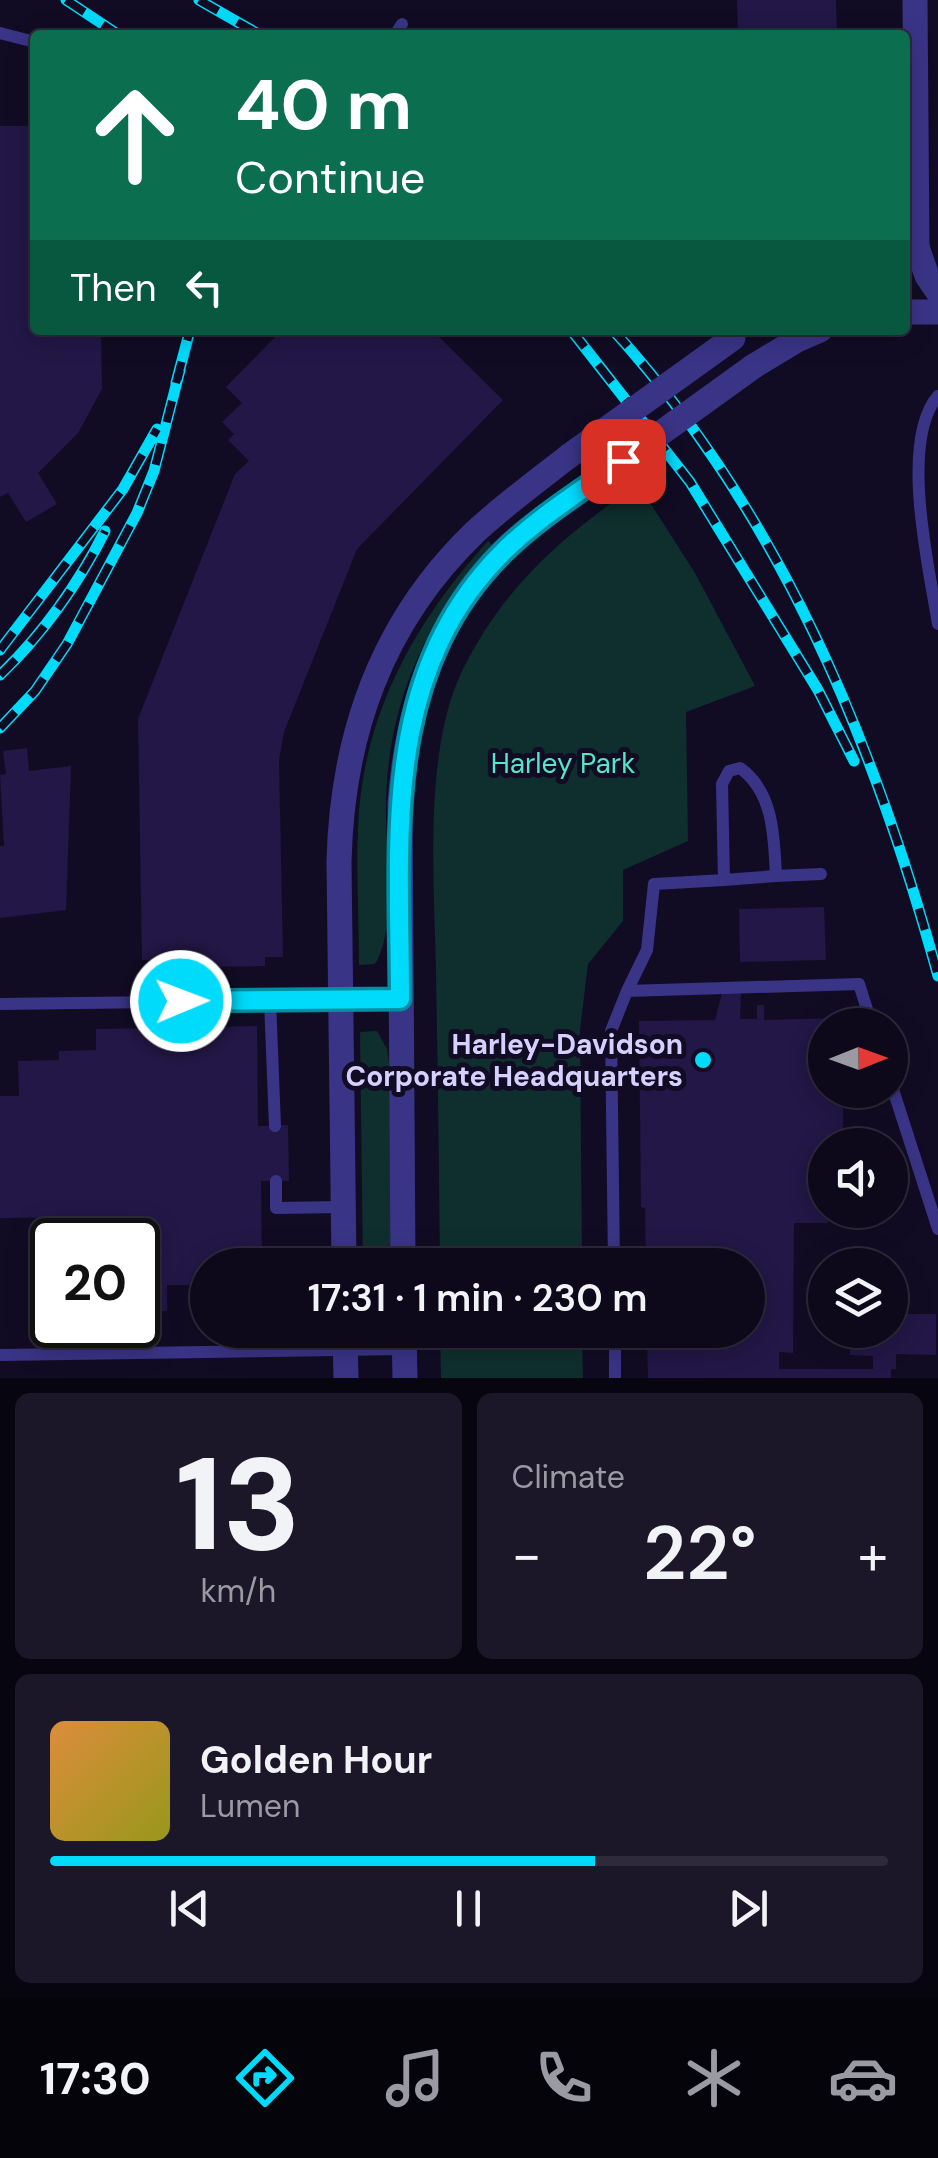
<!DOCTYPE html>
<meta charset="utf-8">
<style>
:root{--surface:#0d091b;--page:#1b1728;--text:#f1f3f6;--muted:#9a9aa3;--line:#2d2a3a;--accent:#00dafb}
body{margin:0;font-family:"DM Sans",sans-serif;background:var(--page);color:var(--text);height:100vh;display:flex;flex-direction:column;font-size:38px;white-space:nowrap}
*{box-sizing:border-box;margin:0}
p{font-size:32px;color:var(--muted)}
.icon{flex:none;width:55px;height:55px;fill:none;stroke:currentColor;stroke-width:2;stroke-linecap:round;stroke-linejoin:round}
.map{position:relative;height:1378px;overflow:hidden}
.details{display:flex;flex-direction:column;gap:15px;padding:15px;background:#07050f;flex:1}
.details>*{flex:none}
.guide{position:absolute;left:30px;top:30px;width:880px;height:305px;border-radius:10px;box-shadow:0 5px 25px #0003,0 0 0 2px var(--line);background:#0b6e4f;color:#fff;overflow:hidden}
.needle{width:65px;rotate:89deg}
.fabs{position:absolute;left:808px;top:1008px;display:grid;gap:20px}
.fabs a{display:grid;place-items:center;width:100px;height:100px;border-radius:50%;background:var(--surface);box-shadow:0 5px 25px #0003,0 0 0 2px var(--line);font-size:50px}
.speed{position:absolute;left:30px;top:1218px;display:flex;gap:20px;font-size:50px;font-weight:700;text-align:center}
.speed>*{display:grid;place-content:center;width:130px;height:130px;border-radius:50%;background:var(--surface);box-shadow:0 5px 25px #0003,0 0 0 2px var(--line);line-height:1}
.speed .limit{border:5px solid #111;border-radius:15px;background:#fff;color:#111}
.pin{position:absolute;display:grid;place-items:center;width:85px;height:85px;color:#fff;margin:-42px;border-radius:20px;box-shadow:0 5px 15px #0006}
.me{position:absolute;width:110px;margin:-55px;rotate:89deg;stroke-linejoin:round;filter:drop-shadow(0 0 8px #0008)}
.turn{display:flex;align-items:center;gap:35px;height:210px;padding:0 40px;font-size:45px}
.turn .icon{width:130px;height:130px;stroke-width:2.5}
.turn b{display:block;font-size:70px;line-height:85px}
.then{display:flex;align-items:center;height:95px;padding:0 40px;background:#0003;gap:20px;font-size:38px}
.big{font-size:75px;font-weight:600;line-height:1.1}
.details .card{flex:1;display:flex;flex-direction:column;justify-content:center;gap:15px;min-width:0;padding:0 35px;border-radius:15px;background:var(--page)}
.details .dial{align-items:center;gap:0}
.dial b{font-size:130px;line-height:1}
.song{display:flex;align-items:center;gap:30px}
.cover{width:120px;height:120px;border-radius:15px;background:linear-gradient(135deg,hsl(30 70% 55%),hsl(60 70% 35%))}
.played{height:10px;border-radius:5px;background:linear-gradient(90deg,var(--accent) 65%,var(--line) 65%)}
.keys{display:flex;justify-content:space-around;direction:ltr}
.heat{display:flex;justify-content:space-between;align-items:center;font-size:55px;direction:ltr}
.details .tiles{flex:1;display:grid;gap:15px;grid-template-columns:1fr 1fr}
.card:last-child{grid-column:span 2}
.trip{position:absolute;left:190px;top:1248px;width:575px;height:100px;border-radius:50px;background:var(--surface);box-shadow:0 5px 25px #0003,0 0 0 2px var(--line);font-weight:600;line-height:100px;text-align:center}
.menu{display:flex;height:160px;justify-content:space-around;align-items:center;background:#05040b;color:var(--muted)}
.menu .icon{width:70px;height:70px}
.menu .on{color:var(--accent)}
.menu b{font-size:45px;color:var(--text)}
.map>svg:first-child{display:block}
.green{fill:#0f2f2e}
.building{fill:#221746}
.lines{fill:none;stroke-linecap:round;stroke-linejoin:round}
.service{stroke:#3a3487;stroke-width:12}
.minor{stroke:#3a3487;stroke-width:25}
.tertiary{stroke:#3a3487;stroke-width:25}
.rail-casing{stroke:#00dafb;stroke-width:11}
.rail{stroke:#110c24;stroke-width:8;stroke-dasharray:22;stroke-linecap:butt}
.tertiary-bridge{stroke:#3a3487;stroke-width:25}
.route-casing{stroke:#008ea3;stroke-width:25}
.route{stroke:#00dafb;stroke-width:18}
.poi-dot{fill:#00dafb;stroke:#110c24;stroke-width:4}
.labels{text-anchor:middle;stroke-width:10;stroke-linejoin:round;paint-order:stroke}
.park-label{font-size:28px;fill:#53e8c7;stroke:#110c24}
.poi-label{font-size:28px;font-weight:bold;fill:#d6d0ff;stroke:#110c24;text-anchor:end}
</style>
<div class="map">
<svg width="938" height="1378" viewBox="0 0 938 1378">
<rect width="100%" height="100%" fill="#110c24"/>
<path class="green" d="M638,484L695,573L755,686L686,712L688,841L623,870V921L588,964L580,1030L582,1265H440C439,1169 438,1073 436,976C435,885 422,752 463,669C506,584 562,537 638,484Z
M488,541L492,545C423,621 384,713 386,817C387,864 397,917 377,961L374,964L359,965C359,919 356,873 358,827C363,714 414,623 488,541Z
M377,1031L387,1049L391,1077L393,1265H363L360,1032Z
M440,1330H582L583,1378H441Z"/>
<path class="building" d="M737,0H836L837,35H738Z
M0,126H35V330H101L102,389L78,433L38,473L57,504L26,522L8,493L0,497Z
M282,330H432L503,400L357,549L284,732L279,760L283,957H265V966L199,967V960H142L138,719L235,474L249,461L228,440L234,434L222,422L242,403L226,387Z
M27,748L29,771L71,766L66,910L0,918V846H4L0,775L6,774L3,751Z
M824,907L826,960L740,962L739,909Z
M722,993H741L740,1019H757V1005H764V1020L842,1018V1025H825V1090H843V1145H825L828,1223H794L793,1353L779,1352V1369H873V1356L850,1355V1339H873V1330H890V1314H936V1355L896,1354V1369H891V1378H648L647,1330H748V1265H646L645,1208L641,1207L639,1021L715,1020Z
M257,1026L258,1126L288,1125L289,1181H261L262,1265H208V1285H167V1311H138V1240H98V1217L0,1218V1096H19L18,1061L59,1060V1051L96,1050V1029Z"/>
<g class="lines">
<path class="service" d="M0,33L35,42
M395,35L402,24
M938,396C899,441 929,568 938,624
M724,880L776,876
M180,960L181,1001
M627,991L647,950L654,884L724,880L722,784L729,771L740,768C774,792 774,838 776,876L821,874
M270,1000L275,1126
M0,1004L399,999
M890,1080L938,1229
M276,1181V1208L343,1207
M614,1265L611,1031L627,991L859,984L872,1025
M615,1330V1378
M0,1355L405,1349"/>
<path class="minor" d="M915,0L917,247"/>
<path class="tertiary" d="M917,247L927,276L938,292
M905,312H938
M754,366L797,340L820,330
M344,1265L339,862C342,735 381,623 474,533C504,505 537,481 569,456
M403,1265L400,803C407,710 434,620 502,552C529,525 563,504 593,482
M345,1330L346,1378
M404,1330L405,1378"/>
<defs>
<path id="rail" d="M66,0L119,35
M199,0L260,35
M571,330L690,482L818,690L854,761
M613,330C780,514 873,739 938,976
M176,383L190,330
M0,650L123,489L157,429
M0,675C42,635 79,583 105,531
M0,728L35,691L67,644L137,513L154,471L180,370"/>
</defs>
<use href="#rail" class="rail-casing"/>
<use href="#rail" class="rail"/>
<path class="tertiary-bridge" d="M569,456L733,338
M593,482L754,366"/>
</g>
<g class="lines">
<defs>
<path id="route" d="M181,1001L400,999C400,841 380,675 502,553C537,518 582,490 623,461"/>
</defs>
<use href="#route" class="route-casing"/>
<use href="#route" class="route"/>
</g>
<circle class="poi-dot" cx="703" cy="1060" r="10"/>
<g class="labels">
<g class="park-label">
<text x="563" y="773">Harley Park</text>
</g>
<g class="poi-label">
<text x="683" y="1054">Harley-Davidson<tspan x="683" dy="32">Corporate Headquarters</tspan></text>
</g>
</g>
</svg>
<div class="fabs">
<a><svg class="needle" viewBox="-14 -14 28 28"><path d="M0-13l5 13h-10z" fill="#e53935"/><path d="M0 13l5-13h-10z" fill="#9a9aa3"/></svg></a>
<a><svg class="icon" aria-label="sound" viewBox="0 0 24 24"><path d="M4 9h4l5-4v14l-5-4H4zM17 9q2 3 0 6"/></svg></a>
<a><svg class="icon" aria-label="layers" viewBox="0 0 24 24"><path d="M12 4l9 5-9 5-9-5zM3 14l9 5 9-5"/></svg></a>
</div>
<div class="speed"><div class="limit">20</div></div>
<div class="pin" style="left:623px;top:461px;background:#d93025"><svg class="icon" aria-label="arrive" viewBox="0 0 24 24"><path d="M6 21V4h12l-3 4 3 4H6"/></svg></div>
<svg class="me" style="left:181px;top:1001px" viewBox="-20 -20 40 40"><circle r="17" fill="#00dafb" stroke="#fff" stroke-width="3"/><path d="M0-11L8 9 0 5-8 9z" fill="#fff"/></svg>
<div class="trip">17:31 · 1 min · 230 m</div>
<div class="guide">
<div class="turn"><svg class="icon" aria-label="ahead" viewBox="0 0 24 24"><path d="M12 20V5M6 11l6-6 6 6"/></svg><div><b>40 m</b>Continue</div></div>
<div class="then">Then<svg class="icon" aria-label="left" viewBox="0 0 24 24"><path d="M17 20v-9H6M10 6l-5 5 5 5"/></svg></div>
</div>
</div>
<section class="details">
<div class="tiles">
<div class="card dial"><b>13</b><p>km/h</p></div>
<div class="card"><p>Climate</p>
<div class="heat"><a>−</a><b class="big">22°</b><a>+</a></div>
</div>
<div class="card">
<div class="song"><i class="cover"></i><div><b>Golden Hour</b><p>Lumen</p></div></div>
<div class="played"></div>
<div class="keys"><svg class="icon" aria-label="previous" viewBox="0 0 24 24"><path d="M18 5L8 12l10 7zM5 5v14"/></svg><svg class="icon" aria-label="pause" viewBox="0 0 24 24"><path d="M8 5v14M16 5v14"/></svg><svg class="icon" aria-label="next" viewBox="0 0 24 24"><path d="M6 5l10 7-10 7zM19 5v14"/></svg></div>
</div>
</div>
</section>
<nav class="menu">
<b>17:30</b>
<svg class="icon on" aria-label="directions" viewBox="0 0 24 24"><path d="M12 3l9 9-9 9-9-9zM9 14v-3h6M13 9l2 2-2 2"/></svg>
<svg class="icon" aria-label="music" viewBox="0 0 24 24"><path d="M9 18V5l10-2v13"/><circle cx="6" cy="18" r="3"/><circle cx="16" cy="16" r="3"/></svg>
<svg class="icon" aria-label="phone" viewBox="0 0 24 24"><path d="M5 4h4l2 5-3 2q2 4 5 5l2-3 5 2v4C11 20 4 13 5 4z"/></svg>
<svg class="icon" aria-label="climate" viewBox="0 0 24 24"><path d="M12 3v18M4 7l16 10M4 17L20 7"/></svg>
<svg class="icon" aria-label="car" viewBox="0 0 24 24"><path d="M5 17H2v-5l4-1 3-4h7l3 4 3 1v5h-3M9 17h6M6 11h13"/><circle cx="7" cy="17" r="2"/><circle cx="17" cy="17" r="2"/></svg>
</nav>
